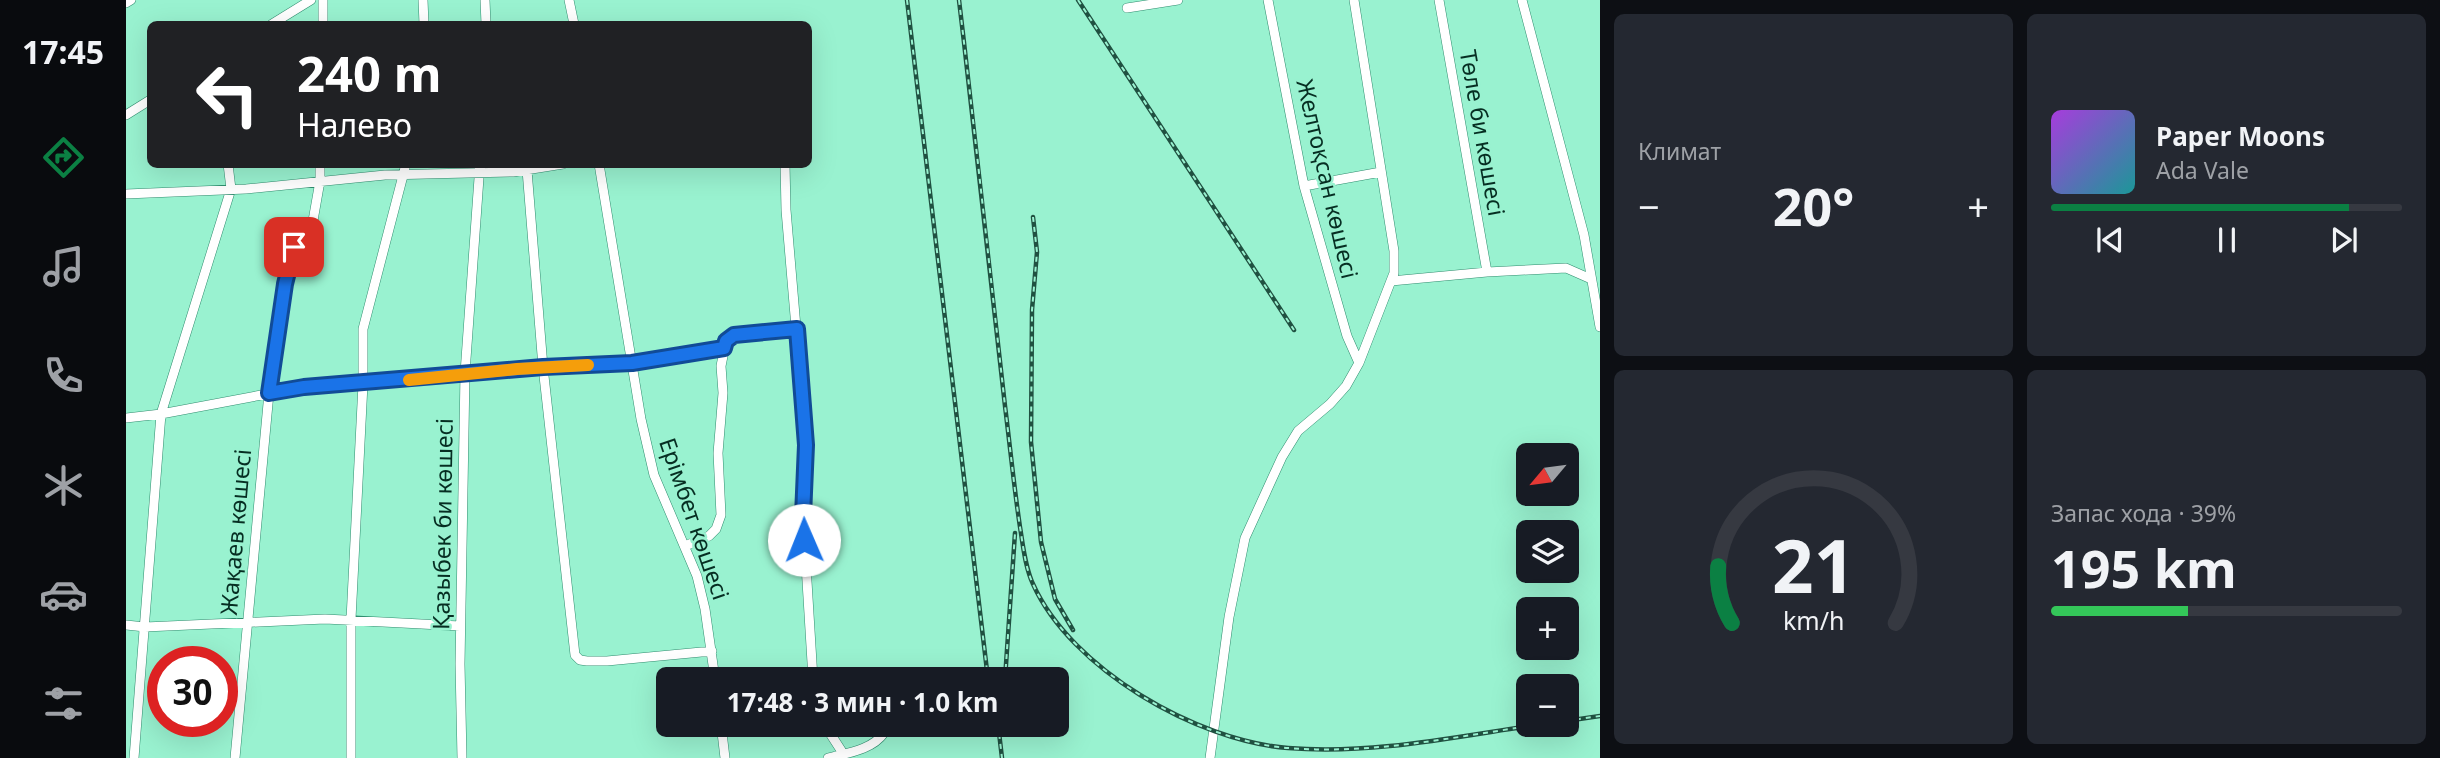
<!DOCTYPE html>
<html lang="ru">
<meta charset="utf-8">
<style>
:root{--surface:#171b24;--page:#242831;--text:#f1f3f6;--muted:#9ea1a6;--line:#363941;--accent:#0b8043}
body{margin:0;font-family:"Noto Sans",sans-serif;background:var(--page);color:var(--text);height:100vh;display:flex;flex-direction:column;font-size:26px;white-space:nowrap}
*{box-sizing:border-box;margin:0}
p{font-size:23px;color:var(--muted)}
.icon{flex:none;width:38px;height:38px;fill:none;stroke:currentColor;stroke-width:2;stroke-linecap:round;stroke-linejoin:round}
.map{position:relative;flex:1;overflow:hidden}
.side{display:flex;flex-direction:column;gap:14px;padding:14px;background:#0d0f14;width:840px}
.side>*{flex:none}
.hud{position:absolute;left:21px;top:21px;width:665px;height:147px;border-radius:10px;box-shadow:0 7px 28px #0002;background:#202124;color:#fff;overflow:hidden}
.needle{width:46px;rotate:241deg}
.fabs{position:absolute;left:1390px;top:443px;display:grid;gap:14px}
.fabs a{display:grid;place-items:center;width:63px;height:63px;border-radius:10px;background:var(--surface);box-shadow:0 7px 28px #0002;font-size:35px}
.speed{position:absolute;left:21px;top:646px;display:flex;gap:14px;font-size:35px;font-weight:700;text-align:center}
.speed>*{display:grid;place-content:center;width:91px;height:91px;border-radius:50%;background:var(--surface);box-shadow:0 7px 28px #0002;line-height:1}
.speed .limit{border:10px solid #d22;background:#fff;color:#111}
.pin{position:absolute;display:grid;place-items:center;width:60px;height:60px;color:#fff;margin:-30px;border-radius:14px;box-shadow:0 4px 10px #0006}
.me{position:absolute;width:77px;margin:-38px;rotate:359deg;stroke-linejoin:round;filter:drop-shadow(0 0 5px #0008)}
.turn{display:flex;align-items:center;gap:24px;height:147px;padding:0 35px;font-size:32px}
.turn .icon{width:91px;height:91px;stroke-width:2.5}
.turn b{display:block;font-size:49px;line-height:60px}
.big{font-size:52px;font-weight:700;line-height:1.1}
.side .card{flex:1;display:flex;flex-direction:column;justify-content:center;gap:10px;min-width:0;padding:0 24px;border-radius:10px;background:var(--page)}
.side .dial{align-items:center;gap:0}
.dial svg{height:182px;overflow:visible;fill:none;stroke:var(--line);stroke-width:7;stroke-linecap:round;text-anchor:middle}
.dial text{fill:var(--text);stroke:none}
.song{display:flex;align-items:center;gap:21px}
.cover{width:84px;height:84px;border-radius:10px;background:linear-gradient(135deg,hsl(280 70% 55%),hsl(180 70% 35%))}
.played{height:7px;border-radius:4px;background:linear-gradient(90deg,var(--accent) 85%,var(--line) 85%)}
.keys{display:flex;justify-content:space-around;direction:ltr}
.heat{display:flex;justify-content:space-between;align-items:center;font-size:38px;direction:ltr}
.charge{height:10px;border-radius:5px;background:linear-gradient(90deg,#34c759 39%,var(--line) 0)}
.side .tiles{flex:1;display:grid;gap:14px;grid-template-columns:repeat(2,1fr)}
.trip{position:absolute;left:530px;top:667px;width:413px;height:70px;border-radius:10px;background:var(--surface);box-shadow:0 7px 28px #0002;font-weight:700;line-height:70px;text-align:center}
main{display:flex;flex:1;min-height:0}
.dock{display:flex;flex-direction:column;width:126px;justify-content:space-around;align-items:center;background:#090b0e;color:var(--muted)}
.dock .icon{width:49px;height:49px}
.dock .active{color:var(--accent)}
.dock b{font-size:32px;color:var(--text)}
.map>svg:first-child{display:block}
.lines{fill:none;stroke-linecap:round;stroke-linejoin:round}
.minor-casing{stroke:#308d6f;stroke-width:10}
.minor{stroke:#fff;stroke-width:9}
.rail-casing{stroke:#205141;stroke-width:4.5}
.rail{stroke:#99f2d0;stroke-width:2;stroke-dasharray:5;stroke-linecap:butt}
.route-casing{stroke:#114b97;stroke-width:18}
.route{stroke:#1a73e8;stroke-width:12}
.slow{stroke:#f59e0b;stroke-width:12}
.labels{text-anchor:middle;stroke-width:5;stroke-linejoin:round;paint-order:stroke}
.street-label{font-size:23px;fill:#062e22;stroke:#99f2d0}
</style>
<main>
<nav class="dock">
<b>17:45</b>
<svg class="icon active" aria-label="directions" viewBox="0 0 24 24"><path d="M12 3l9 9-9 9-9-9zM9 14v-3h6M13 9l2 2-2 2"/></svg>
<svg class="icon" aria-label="music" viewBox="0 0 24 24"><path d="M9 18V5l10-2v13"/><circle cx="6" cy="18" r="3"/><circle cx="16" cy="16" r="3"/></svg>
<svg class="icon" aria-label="phone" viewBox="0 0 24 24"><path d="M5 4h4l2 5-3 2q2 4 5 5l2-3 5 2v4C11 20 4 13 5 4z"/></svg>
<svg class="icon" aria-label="climate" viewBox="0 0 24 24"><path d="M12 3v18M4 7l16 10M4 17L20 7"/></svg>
<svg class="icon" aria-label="car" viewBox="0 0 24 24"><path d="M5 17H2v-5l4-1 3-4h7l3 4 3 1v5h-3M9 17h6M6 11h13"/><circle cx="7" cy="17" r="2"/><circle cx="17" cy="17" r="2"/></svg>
<svg class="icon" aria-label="filters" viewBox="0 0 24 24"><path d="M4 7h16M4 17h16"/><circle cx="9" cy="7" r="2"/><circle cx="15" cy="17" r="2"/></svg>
</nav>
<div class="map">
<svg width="1474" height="758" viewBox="0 0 1474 758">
<rect width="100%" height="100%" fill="#99f2d0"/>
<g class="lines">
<defs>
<path id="minor" d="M297,0L298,24
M359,0L360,24
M443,0L448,24
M1142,0L1178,186L1221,336L1233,363
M1313,0L1361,272
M1396,0L1458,235L1474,327
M0,3L5,0
M1001,8L1052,0
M146,24L185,0
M197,24V0
M0,115L24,100
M473,164L515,419L528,475L571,576L579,609L589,679
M659,164L660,210L680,445L677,516L687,679
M401,170L417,367L449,655L454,660L461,661H481L586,651
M1178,186L1255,172
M0,194L120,189L259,175L387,172L437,164
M1265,281L1361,272L1440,268L1465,279
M0,418L35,414L178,387L417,367L506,363L598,348
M559,546L583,536L590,529L595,515L592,453L597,393L595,366L600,341L608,336L671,329
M0,625L19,627L199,619L334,626
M595,724L599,758
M698,724L720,758
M8,758L35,414L105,189L102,164
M109,758L143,393L159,284L168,247L185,232L194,181V164
M225,758V619L237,384V329L280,164
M336,758L334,664L339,373L354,164
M702,758C721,753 746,750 758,733
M1084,758L1103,617L1119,538L1156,457L1172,431L1204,404L1220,386L1233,363L1268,273V251L1228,0"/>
</defs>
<use href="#minor" class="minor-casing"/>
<use href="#minor" class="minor"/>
<defs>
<path id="rail" d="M781,0L862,679
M833,0C849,135 864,270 879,406C884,446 888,487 894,527C897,545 899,567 907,584C945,669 1071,741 1162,748C1247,755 1333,736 1417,724
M952,0L1168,330
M907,217L911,252L906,310L905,442L915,542L929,599L947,630
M879,679L889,533
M1440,721L1474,716
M872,724L876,758"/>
</defs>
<use href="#rail" class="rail-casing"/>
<use href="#rail" class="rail"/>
</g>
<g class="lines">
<defs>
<path id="route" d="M168,247L159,284L143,393L178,387L417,367L506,363L598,348L600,341L608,335L671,329L680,445L677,516L678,540"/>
</defs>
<use href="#route" class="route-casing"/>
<use href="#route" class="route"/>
<path class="slow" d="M283,380L391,369L462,365"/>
</g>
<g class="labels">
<g class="street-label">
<text transform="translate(1356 133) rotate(80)" y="8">Төле би көшесі</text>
<text transform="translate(1201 179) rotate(77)" y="8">Желтоқсан көшесі</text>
<text transform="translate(568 519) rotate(71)" y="8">Ерімбет көшесі</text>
<text transform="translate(317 524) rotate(-89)" y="8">Қазыбек би көшесі</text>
<text transform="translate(110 532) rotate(-85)" y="8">Жақаев көшесі</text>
</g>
</g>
</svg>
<div class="fabs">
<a><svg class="needle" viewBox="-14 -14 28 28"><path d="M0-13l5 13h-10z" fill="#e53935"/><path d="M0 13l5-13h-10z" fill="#9ea1a6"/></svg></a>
<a><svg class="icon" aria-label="layers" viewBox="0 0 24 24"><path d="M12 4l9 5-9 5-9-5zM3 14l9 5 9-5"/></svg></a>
<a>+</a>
<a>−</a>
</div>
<div class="speed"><div class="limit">30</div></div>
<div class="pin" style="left:168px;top:247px;background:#d93025"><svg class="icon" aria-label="arrive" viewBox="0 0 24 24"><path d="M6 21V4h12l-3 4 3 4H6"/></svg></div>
<svg class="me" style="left:678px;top:540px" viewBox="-20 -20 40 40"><circle r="19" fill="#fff"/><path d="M0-13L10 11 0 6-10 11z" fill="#1a73e8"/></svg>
<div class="trip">17:48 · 3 мин · 1.0 km</div>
<div class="hud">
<div class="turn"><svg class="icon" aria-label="left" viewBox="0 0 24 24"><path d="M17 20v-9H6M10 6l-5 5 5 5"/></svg><div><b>240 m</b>Налево</div></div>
</div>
</div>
<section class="side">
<div class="tiles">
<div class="card"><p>Климат</p>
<div class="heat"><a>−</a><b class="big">20°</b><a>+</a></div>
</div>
<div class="card">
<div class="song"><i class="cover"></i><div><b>Paper Moons</b><p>Ada Vale</p></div></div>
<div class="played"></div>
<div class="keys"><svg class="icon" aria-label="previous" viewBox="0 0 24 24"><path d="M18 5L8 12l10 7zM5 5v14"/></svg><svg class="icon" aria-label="pause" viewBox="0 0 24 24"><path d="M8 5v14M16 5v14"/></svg><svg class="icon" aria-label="next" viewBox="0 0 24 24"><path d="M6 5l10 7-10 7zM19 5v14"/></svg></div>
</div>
<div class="card dial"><svg viewBox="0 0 100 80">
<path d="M14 69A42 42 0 1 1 86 69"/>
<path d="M14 69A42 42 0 0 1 8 44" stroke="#0b8043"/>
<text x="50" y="56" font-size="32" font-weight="700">21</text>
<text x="50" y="72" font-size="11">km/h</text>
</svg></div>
<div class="card"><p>Запас хода · 39%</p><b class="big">195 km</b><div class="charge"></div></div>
</div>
</section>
</main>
